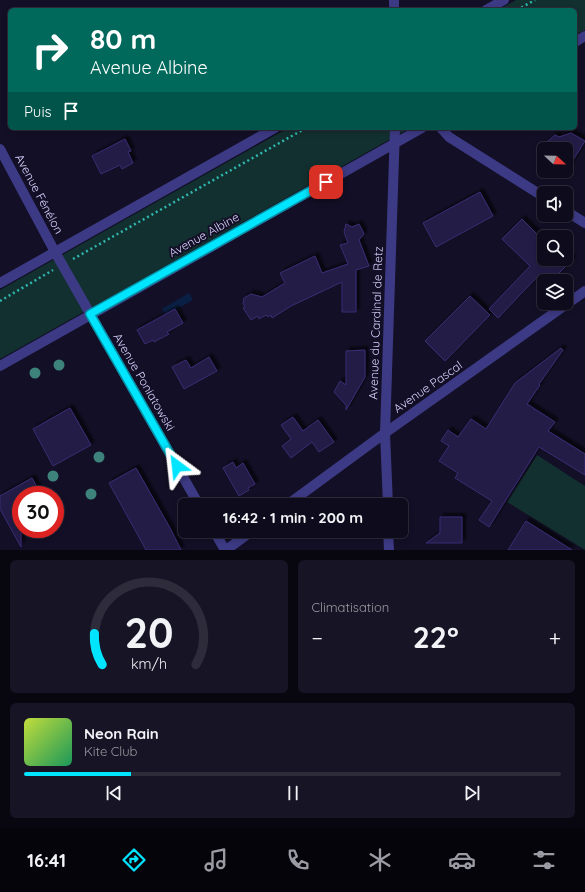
<!DOCTYPE html>
<html lang="fr">
<meta charset="utf-8">
<style>
:root{--surface:#0e0b1c;--page:#171425;--text:#f1f3f6;--muted:#9b9ba3;--line:#2e2b3b;--accent:#00e5ff}
body{margin:0;font-family:Quicksand,sans-serif;background:var(--page);color:var(--text);height:100vh;display:flex;flex-direction:column;font-size:15px;white-space:nowrap}
*{box-sizing:border-box;margin:0}
p{font-size:13px;color:var(--muted)}
.icon{flex:none;width:22px;height:22px;fill:none;stroke:currentColor;stroke-width:2;stroke-linecap:round;stroke-linejoin:round}
.map{position:relative;height:550px;overflow:hidden}
.sheet{display:flex;flex-direction:column;gap:10px;padding:10px;background:#08060f;flex:1}
.sheet>*{flex:none}
.banner{position:absolute;left:8px;top:8px;width:569px;height:122px;border-radius:6px;box-shadow:0 2px 6px #0003,0 0 0 1px var(--line);background:#00695c;color:#fff;overflow:hidden}
.needle{width:26px;rotate:112deg}
.fabs{position:absolute;left:537px;top:142px;display:grid;gap:8px}
.fabs a{display:grid;place-items:center;width:36px;height:36px;border-radius:6px;background:var(--surface);box-shadow:0 2px 6px #0003,0 0 0 1px var(--line);font-size:20px}
.speed{position:absolute;left:12px;top:486px;display:flex;gap:8px;font-size:20px;font-weight:700;text-align:center}
.speed>*{display:grid;place-content:center;width:52px;height:52px;border-radius:50%;background:var(--surface);box-shadow:0 2px 6px #0003,0 0 0 1px var(--line);line-height:1}
.speed .limit{border:6px solid #d22;background:#fff;color:#111}
.pin{position:absolute;display:grid;place-items:center;width:34px;height:34px;color:#fff;margin:-17px;border-radius:8px;box-shadow:0 2px 6px #0006}
.me{position:absolute;width:44px;margin:-22px;rotate:330deg;stroke-linejoin:round;filter:drop-shadow(0 0 3px #0008)}
.turn{display:flex;align-items:center;gap:14px;height:84px;padding:0 16px;font-size:18px}
.turn .icon{width:52px;height:52px;stroke-width:2.5}
.turn b{display:block;font-size:28px;line-height:34px}
.then{display:flex;align-items:center;height:38px;padding:0 16px;background:#0003;gap:8px;font-size:15px}
.big{font-size:30px;font-weight:700;line-height:1.1}
.sheet .card{flex:1;display:flex;flex-direction:column;justify-content:center;gap:6px;min-width:0;padding:0 14px;border-radius:6px;background:var(--page)}
.sheet .dial{align-items:center;gap:0}
.dial svg{height:104px;overflow:visible;fill:none;stroke:var(--line);stroke-width:7;stroke-linecap:round;text-anchor:middle}
.dial text{fill:var(--text);stroke:none}
.song{display:flex;align-items:center;gap:12px}
.cover{width:48px;height:48px;border-radius:6px;background:linear-gradient(135deg,hsl(70 70% 55%),hsl(150 70% 35%))}
.played{height:4px;border-radius:2px;background:linear-gradient(90deg,var(--accent) 20%,var(--line) 20%)}
.keys{display:flex;justify-content:space-around;direction:ltr}
.heat{display:flex;justify-content:space-between;align-items:center;font-size:22px;direction:ltr}
.sheet .tiles{flex:1;display:grid;gap:10px;grid-template-columns:1fr 1fr}
.card:last-child{grid-column:span 2}
.trip{position:absolute;left:178px;top:498px;width:230px;height:40px;border-radius:6px;background:var(--surface);box-shadow:0 2px 6px #0003,0 0 0 1px var(--line);font-weight:700;line-height:40px;text-align:center}
.tabs{display:flex;height:64px;justify-content:space-around;align-items:center;background:#06040b;color:var(--muted)}
.tabs .icon{width:28px;height:28px}
.tabs .current{color:var(--accent)}
.tabs b{font-size:18px;color:var(--text)}
.map>svg:first-child{display:block}
.green{fill:#12302f}
.water{fill:#0a1f44}
.building{fill:#241b47;stroke:#3b2d73;filter:url(#shadow)}
.lines{fill:none;stroke-linecap:round;stroke-linejoin:round}
.path{stroke:#2fb8b0;stroke-width:2.5;stroke-dasharray:2 3;stroke-linecap:butt}
.minor{stroke:#3d3a85;stroke-width:10}
.tree{fill:#3d827b}
.route-casing{stroke:#0095a6;stroke-width:10}
.route{stroke:#00e5ff;stroke-width:7}
.labels{text-anchor:middle;stroke-width:4;stroke-linejoin:round;paint-order:stroke}
.street-label{font-size:12px;fill:#d9d4ff;stroke:#130f26}
</style>
<div class="map">
<svg width="585" height="550" viewBox="0 0 585 550">
<defs>
<filter id="shadow"><feDropShadow dx="3.5" dy="-3.5" stdDeviation="1" flood-color="#0009"/></filter>
</defs>
<rect width="100%" height="100%" fill="#130f26"/>
<path class="green" d="M516,0H585V30L575,35V10H498Z
M288,128H410L0,359V290Z
M537,455L585,486V550L507,502Z"/>
<path class="water" d="M189,293L193,300L175,310L174,309L165,314L162,309Z"/>
<path class="building" d="M571,133L585,141L568,168L566,167V149H544V154L537,150L555,135L559,137Z
M125,139L131,151L128,152L133,163L122,169L120,165L101,174L92,156Z
M480,192L493,216L436,247L423,223Z
M522,219L544,241V259H573L551,281H545L539,275L498,318L489,309L530,266L502,239Z
M346,224L352,227L359,224L364,234L359,240L369,266L356,270V312H342V282L291,306L272,318L271,315L268,317L266,315L259,319L258,316L251,320L243,308L245,307L243,303L244,298L251,294L262,297L285,283L280,273L315,256L322,273L348,264L340,245L348,243L344,232Z
M470,296L490,315L445,361L425,341Z
M175,309L183,323L167,332L169,334L154,342L153,340L145,344L137,330Z
M561,348L563,350L539,384L540,385L527,404L555,422L548,431L585,454V475L539,447L489,527L479,520L492,501L455,478L458,473L439,461L449,446L441,441L448,430L458,437L471,419L486,429L515,383Z
M365,350V377L346,410V405L334,392L340,381L346,385V351Z
M209,357L217,371L184,389L172,367L186,360L191,368Z
M70,408L91,445L53,466L33,429Z
M293,417L303,431L318,420L334,442L319,452L312,442L291,458L282,446L291,439L281,425Z
M233,462L236,468L243,463L255,484L248,488L249,490L239,496L223,468Z
M136,468L170,528L181,550H146L109,483Z
M32,478L41,495H21V547L0,509V496Z
M440,517H462V543H426L440,533Z
M526,521L572,550H508Z"/>
<g class="lines">
<path class="path" d="M517,10L535,0
M73,259L306,128
M0,301L53,270"/>
<path class="minor" d="M394,0V10
M486,10L504,0
M575,42L585,36
M441,128L449,137L544,197
M0,149L55,252L199,505
M566,211L585,223
M0,283L275,128
M0,366L422,128
M287,505L385,433L585,291
M388,505L385,433L395,128
M214,531L225,550
M388,531L389,550
M226,550L252,531"/>
</g>
<g class="tree">
<circle cx="59" cy="365" r="5.5"/>
<circle cx="35" cy="373" r="5.5"/>
<circle cx="99" cy="457" r="5.5"/>
<circle cx="53" cy="476" r="5.5"/>
<circle cx="91" cy="494" r="5.5"/>
</g>
<g class="lines">
<defs>
<path id="route" d="M177,466L90,314L326,182"/>
</defs>
<use href="#route" class="route-casing"/>
<use href="#route" class="route"/>
</g>
<g class="labels">
<g class="street-label">
<text transform="translate(39 194) rotate(62)" y="4">Avenue Fénélon</text>
<text transform="translate(204 235) rotate(-29)" y="4">Avenue Albine</text>
<text transform="translate(376 323) rotate(-88)" y="4">Avenue du Cardinal de Retz</text>
<text transform="translate(144 382) rotate(60)" y="4">Avenue Poniatowski</text>
<text transform="translate(428 387) rotate(-35)" y="4">Avenue Pascal</text>
</g>
</g>
</svg>
<div class="fabs">
<a><svg class="needle" viewBox="-14 -14 28 28"><path d="M0-13l5 13h-10z" fill="#e53935"/><path d="M0 13l5-13h-10z" fill="#9b9ba3"/></svg></a>
<a><svg class="icon" aria-label="sound" viewBox="0 0 24 24"><path d="M4 9h4l5-4v14l-5-4H4zM17 9q2 3 0 6"/></svg></a>
<a><svg class="icon" aria-label="search" viewBox="0 0 24 24"><circle cx="10" cy="10" r="6"/><path d="M15 15l6 6"/></svg></a>
<a><svg class="icon" aria-label="layers" viewBox="0 0 24 24"><path d="M12 4l9 5-9 5-9-5zM3 14l9 5 9-5"/></svg></a>
</div>
<div class="speed"><div class="limit">30</div></div>
<div class="pin" style="left:326px;top:182px;background:#d93025"><svg class="icon" aria-label="arrive" viewBox="0 0 24 24"><path d="M6 21V4h12l-3 4 3 4H6"/></svg></div>
<svg class="me" style="left:177px;top:466px" viewBox="-20 -20 40 40"><path d="M0-17L14 15 0 8-14 15z" fill="#00e5ff" stroke="#fff" stroke-width="4"/></svg>
<div class="trip">16:42 · 1 min · 200 m</div>
<div class="banner">
<div class="turn"><svg class="icon" aria-label="right" viewBox="0 0 24 24"><path d="M7 20v-9h11M14 6l5 5-5 5"/></svg><div><b>80 m</b>Avenue Albine</div></div>
<div class="then">Puis<svg class="icon" aria-label="arrive" viewBox="0 0 24 24"><path d="M6 21V4h12l-3 4 3 4H6"/></svg></div>
</div>
</div>
<section class="sheet">
<div class="tiles">
<div class="card dial"><svg viewBox="0 0 100 80">
<path d="M14 69A42 42 0 1 1 86 69"/>
<path d="M14 69A42 42 0 0 1 8 45" stroke="#00e5ff"/>
<text x="50" y="56" font-size="32" font-weight="700">20</text>
<text x="50" y="72" font-size="11">km/h</text>
</svg></div>
<div class="card"><p>Climatisation</p>
<div class="heat"><a>−</a><b class="big">22°</b><a>+</a></div>
</div>
<div class="card">
<div class="song"><i class="cover"></i><div><b>Neon Rain</b><p>Kite Club</p></div></div>
<div class="played"></div>
<div class="keys"><svg class="icon" aria-label="previous" viewBox="0 0 24 24"><path d="M18 5L8 12l10 7zM5 5v14"/></svg><svg class="icon" aria-label="pause" viewBox="0 0 24 24"><path d="M8 5v14M16 5v14"/></svg><svg class="icon" aria-label="next" viewBox="0 0 24 24"><path d="M6 5l10 7-10 7zM19 5v14"/></svg></div>
</div>
</div>
</section>
<nav class="tabs">
<b>16:41</b>
<svg class="icon current" aria-label="directions" viewBox="0 0 24 24"><path d="M12 3l9 9-9 9-9-9zM9 14v-3h6M13 9l2 2-2 2"/></svg>
<svg class="icon" aria-label="music" viewBox="0 0 24 24"><path d="M9 18V5l10-2v13"/><circle cx="6" cy="18" r="3"/><circle cx="16" cy="16" r="3"/></svg>
<svg class="icon" aria-label="phone" viewBox="0 0 24 24"><path d="M5 4h4l2 5-3 2q2 4 5 5l2-3 5 2v4C11 20 4 13 5 4z"/></svg>
<svg class="icon" aria-label="climate" viewBox="0 0 24 24"><path d="M12 3v18M4 7l16 10M4 17L20 7"/></svg>
<svg class="icon" aria-label="car" viewBox="0 0 24 24"><path d="M5 17H2v-5l4-1 3-4h7l3 4 3 1v5h-3M9 17h6M6 11h13"/><circle cx="7" cy="17" r="2"/><circle cx="17" cy="17" r="2"/></svg>
<svg class="icon" aria-label="filters" viewBox="0 0 24 24"><path d="M4 7h16M4 17h16"/><circle cx="9" cy="7" r="2"/><circle cx="15" cy="17" r="2"/></svg>
</nav>
